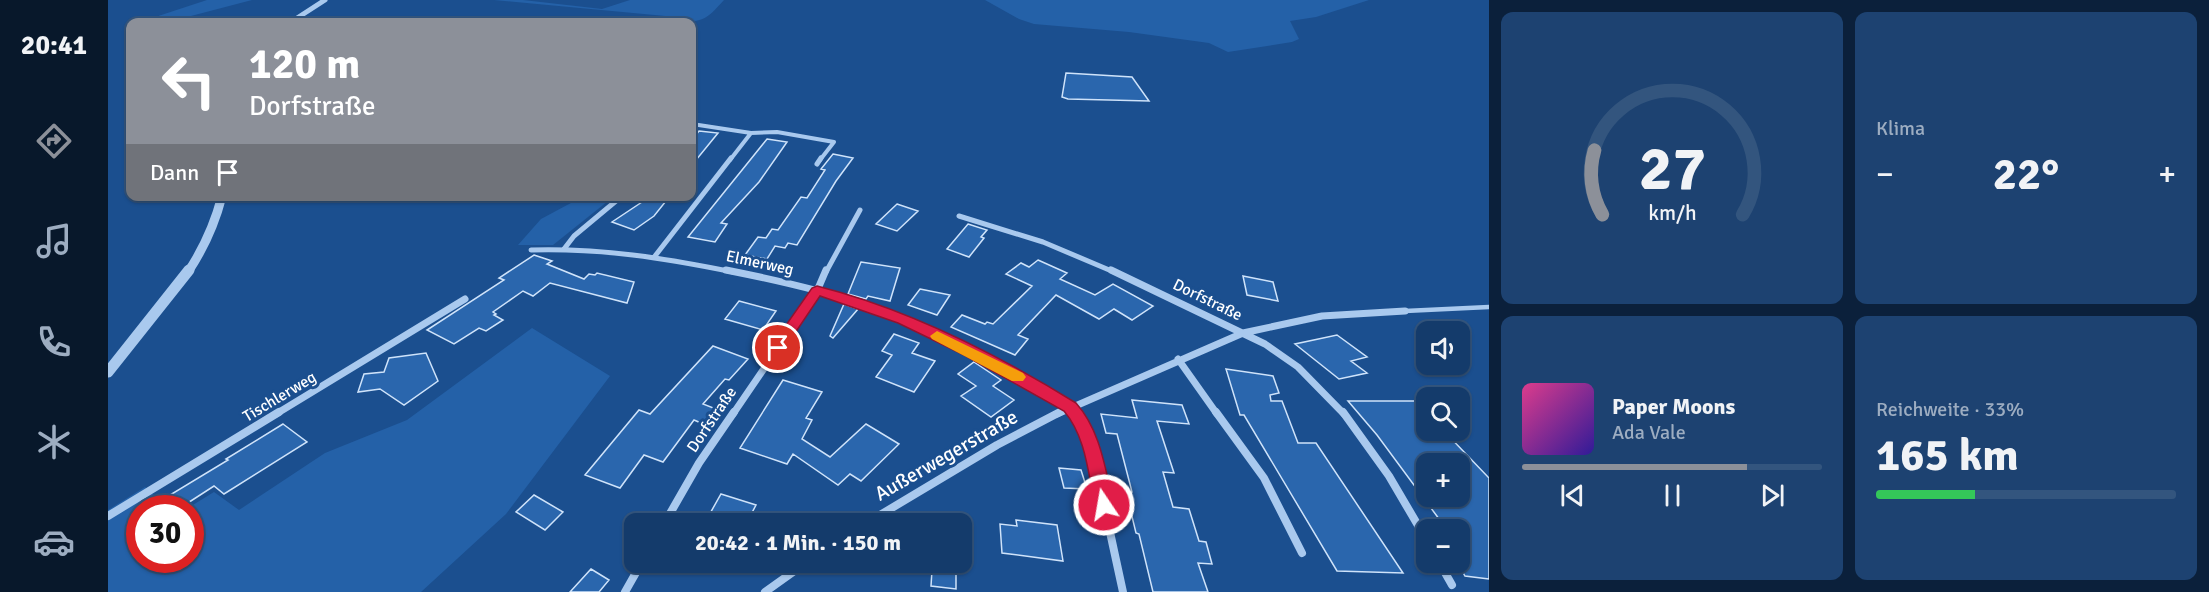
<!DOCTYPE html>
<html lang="de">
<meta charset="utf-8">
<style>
:root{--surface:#143b6b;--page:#1d4271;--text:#f1f3f6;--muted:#9dadc1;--line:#33557e;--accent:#8c9099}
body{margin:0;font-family:Signika,sans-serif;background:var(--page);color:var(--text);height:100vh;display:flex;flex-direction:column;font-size:22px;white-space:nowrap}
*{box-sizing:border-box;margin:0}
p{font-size:20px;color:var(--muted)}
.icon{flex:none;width:33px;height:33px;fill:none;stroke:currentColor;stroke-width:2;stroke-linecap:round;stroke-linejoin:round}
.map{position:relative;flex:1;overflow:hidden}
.drawer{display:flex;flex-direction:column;gap:12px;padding:12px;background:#0b203b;width:720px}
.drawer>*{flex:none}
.banner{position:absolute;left:18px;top:18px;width:570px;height:183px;border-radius:12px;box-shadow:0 2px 4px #0004,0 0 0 2px var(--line);background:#8c9099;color:#fff;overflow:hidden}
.fabs{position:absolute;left:1308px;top:321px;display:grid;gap:12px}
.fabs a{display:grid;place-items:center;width:54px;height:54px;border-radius:12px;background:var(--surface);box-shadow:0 2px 4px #0004,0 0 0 2px var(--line);font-size:30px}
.speed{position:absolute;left:18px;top:495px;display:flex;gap:12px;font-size:30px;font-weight:700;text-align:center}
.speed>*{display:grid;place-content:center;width:78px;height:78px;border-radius:50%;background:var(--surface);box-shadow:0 2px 4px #0004,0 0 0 2px var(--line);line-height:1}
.speed .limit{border:9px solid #d22;background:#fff;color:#111}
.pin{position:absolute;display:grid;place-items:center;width:51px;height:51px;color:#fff;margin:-26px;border:3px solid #fff;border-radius:50%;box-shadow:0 2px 6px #0007}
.me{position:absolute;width:66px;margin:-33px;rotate:348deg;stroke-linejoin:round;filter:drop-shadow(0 0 4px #0008)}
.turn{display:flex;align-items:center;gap:21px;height:126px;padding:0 24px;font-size:27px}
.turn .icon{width:78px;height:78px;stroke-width:2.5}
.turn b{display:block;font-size:42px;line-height:51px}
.then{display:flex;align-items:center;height:57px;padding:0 24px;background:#0003;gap:12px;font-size:22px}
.big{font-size:45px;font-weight:700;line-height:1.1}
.drawer .tile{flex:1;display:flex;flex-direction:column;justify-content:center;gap:9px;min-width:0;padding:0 21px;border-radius:12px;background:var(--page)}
.drawer .dial{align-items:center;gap:0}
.dial svg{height:156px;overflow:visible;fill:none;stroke:var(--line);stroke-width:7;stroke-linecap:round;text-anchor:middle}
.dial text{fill:var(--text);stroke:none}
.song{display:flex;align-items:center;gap:18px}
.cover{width:72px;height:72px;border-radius:9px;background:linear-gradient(135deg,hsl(330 70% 55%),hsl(250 70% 35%))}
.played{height:6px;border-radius:3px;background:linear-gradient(90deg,var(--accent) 75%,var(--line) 75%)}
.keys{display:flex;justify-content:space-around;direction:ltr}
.heat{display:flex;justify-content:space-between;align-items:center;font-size:33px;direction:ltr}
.charge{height:9px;border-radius:4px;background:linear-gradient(90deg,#34c759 33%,var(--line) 0)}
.drawer .tiles{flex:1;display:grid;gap:12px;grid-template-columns:repeat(2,1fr)}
.trip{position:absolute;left:516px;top:513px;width:348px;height:60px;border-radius:12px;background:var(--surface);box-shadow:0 2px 4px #0004,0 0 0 2px var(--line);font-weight:700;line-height:60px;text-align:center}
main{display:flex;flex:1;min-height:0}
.dock{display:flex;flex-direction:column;width:108px;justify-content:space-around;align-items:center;background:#08182b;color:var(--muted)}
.dock .icon{width:42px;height:42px}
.dock .active{color:var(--accent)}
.dock b{font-size:27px;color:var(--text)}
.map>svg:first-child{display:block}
.green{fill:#2461a8}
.building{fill:#2a66ad;stroke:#cfe3fa;stroke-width:1.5;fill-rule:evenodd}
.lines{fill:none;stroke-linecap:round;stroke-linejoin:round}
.service{stroke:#a9c9ee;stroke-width:4.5}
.minor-far3{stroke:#a9c9ee;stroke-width:4}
.minor-far2{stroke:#a9c9ee;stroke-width:5}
.minor-far1{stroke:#a9c9ee;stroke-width:7}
.minor{stroke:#a9c9ee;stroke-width:8}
.tertiary-far2{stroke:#a9c9ee;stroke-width:5}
.tertiary-far1{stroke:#a9c9ee;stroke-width:9}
.tertiary{stroke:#a9c9ee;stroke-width:11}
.route{fill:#e11d48;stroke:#92132f;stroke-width:1.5}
.slow{fill:#f59e0b}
.labels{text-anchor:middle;stroke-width:6;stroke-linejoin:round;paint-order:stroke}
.street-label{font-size:16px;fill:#fff;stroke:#1b4f8f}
.near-street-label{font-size:20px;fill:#fff;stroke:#1b4f8f}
</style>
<main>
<nav class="dock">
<b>20:41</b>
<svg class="icon active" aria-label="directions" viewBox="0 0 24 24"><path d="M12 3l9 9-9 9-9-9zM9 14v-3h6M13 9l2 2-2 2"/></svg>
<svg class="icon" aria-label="music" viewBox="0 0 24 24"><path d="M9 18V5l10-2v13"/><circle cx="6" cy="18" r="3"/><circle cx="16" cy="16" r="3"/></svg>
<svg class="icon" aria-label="phone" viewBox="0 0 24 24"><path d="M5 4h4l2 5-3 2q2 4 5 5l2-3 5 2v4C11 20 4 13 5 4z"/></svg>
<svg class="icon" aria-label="climate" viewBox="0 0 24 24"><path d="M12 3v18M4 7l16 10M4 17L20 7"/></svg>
<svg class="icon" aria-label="car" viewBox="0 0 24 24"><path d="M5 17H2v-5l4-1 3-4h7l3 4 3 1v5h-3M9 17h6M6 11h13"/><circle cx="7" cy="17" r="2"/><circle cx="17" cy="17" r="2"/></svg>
</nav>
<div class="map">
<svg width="1381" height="592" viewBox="0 0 1381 592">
<rect width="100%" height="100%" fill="#1b4f8f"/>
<path class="green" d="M99,0H144L60,22H32Z
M386,0H415L494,9L522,0H616C601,16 598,22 574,22L568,17Z
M877,0H1261L1208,17L1182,21L1191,39L1184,42L1120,52L1101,43L1021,32L926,24L911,19Z
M476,196L505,197L445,245H410L433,219Z
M424,328L502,376L398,514L313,592H0V510L37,487L60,508H32V560H82V508H80L106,492L131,510L217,453L299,420Z"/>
<path class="building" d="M958,73L1024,77L1041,101L960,99L954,97Z
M591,131L610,133L584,165V140Z
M659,139L679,142L651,182L613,223L619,224L607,242L580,237Z
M725,154L745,158L728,181L689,245L680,243L677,248L667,246L659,259L637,255L650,237L658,238L664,229L670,230L693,197L699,198L717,170L713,169Z
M539,196H562L546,216L526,230L504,222L534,202Z
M789,204L810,211L789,231L768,224Z
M860,224L879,230L873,237L876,238L861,257L839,249Z
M426,255L444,261L439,264L476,279L481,274L487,275L489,273L526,282L519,303L442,283L425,296L415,291L385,312L388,314L386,315L395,320L378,331L371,328L346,344L319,330L396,280L391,278Z
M930,260L959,273L952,279L987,295L1005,284L1045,306L1024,320L1006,309L991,319L948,295L910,335L920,339L907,355L843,327L854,315L877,324L879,322L885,324L924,286L898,274L913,263L921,267Z
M753,262L792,268L782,301L760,296L758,299L740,294Z
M1135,276L1165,282L1170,301L1139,295Z
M812,289L842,295L829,315L800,305Z
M631,301L668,311L655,330L617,319Z
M736,304L750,309L725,338L722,336Z
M786,334L811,343L804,353L827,361L806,392L768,377L784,355L774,351Z
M1229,335L1259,357L1243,361L1259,373L1231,379L1187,344Z
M605,346L640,359L621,380L617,379L595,404L613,411L600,426L586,420L555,462L536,455L512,488L477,475L531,410L542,414Z
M318,353L330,381L296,405L272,389L250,392L256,374L276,372L281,358Z
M866,362L893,380L885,386L906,400L883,417L853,396L868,386L850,374Z
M1118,369L1165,376L1171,393L1162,395L1163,401H1174L1190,443H1208L1295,573L1229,571L1136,415H1132Z
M675,380L714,392L698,418L704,420L694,439L722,457L758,424L791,444L753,481L742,474L730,485L685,454L679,464L632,448Z
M1024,400L1074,405L1081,424L1049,421L1066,473L1055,472L1065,507L1081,509L1091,541L1098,542L1104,564L1090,563L1100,592H1045L1031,534L1028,533L1018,492H1024L1009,434L998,433L993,414L1029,418Z
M1240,401H1308L1318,413V430H1335L1381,478V579L1357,576L1352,567V529L1337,527L1269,435ZM1318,464H1352V496H1318Z
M175,424L199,442L116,494L106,486L72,508L57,498L120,460L118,459Z
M951,468L973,470L979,489L956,488Z
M613,494L648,505L638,524H596Z
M426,495L455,512L437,530L408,512Z
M908,520L949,525L955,561L894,553L892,524L909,526Z
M483,569L501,580L491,592H462Z
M824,570L848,573V589L823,586Z"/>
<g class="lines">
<path class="service" d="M1297,311L1381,307"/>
<path class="minor-far3" d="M584,124L643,133L622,160
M643,133L669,132L726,142L712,160"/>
<path class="minor-far2" d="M709,164L713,158
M851,216L935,242L1006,272
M456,249L466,236L514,196
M423,250C494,248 556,258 625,272
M547,256L623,158
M718,272L752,210"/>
<path class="minor-far1" d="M618,270C678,282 739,296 795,319C853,342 908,377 962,407L968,414
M1003,270L1157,344L1190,367L1236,414
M1070,359L1109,414
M168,414L357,299
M625,414L709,291L718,270
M949,414L1135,333L1214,316L1297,311"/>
<path class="minor" d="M967,412L973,419L982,440L1015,592
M1108,412L1156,478L1194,553
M1235,412L1281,476L1318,539
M0,516L171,412
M556,524L591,463L626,412
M757,524L889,445L952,412
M1331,562L1344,585
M517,592L534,562
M657,592L699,562"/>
<path class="tertiary-far2" d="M183,22L217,0"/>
<path class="tertiary-far1" d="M80,272C96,248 107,223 114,196"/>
<path class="tertiary" d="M0,372L81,270"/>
</g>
<path class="route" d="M709,286C800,309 889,354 968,403C993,431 997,469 1006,505L1003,511L996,513L990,511L987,505C980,473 978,437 956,411L856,355L790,323L712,296L675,351H664L662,348L664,345L704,288Z"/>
<path class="slow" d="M829,331L915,373L918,377L915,381H904L824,339L822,336Z"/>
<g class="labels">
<g class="street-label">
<text transform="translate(652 262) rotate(12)" y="6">Elmerweg</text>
<text transform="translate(1100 299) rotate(26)" y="6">Dorfstraße</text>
<text transform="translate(171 396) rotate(-31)" y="6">Tischlerweg</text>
<text transform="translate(603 419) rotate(-56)" y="6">Dorfstraße</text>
</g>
<g class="near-street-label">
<text transform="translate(838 455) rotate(-30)" y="7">Außerwegerstraße</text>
</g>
</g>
</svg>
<div class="fabs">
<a><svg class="icon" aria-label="sound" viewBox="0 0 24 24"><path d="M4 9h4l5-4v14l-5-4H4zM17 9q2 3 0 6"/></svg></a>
<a><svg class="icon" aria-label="search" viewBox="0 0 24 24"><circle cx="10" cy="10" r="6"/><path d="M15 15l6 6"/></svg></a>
<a>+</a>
<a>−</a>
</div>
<div class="speed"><div class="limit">30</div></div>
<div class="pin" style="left:670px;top:348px;background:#d93025"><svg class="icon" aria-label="arrive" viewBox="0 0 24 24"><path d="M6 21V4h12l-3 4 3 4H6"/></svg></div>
<svg class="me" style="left:996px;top:505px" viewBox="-20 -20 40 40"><circle r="17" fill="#e11d48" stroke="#fff" stroke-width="3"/><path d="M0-11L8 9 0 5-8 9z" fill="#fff"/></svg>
<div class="trip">20:42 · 1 Min. · 150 m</div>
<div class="banner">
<div class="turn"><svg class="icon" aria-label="left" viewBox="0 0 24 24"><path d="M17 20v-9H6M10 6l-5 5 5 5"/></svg><div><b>120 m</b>Dorfstraße</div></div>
<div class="then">Dann<svg class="icon" aria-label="arrive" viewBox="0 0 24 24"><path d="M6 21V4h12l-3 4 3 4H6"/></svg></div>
</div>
</div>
<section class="drawer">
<div class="tiles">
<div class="tile dial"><svg viewBox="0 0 100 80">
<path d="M14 69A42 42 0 1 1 86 69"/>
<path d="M14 69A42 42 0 0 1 10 36" stroke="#8c9099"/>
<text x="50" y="56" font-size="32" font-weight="700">27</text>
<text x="50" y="72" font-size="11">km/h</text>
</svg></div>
<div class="tile"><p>Klima</p>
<div class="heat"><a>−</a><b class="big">22°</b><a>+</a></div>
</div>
<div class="tile">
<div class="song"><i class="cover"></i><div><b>Paper Moons</b><p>Ada Vale</p></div></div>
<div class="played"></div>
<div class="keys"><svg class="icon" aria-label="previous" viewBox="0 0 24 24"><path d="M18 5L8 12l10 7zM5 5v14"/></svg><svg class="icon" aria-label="pause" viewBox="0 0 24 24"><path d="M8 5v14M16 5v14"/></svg><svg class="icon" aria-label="next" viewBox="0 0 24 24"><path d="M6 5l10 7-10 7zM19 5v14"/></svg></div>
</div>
<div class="tile"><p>Reichweite · 33%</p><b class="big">165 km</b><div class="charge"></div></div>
</div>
</section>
</main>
